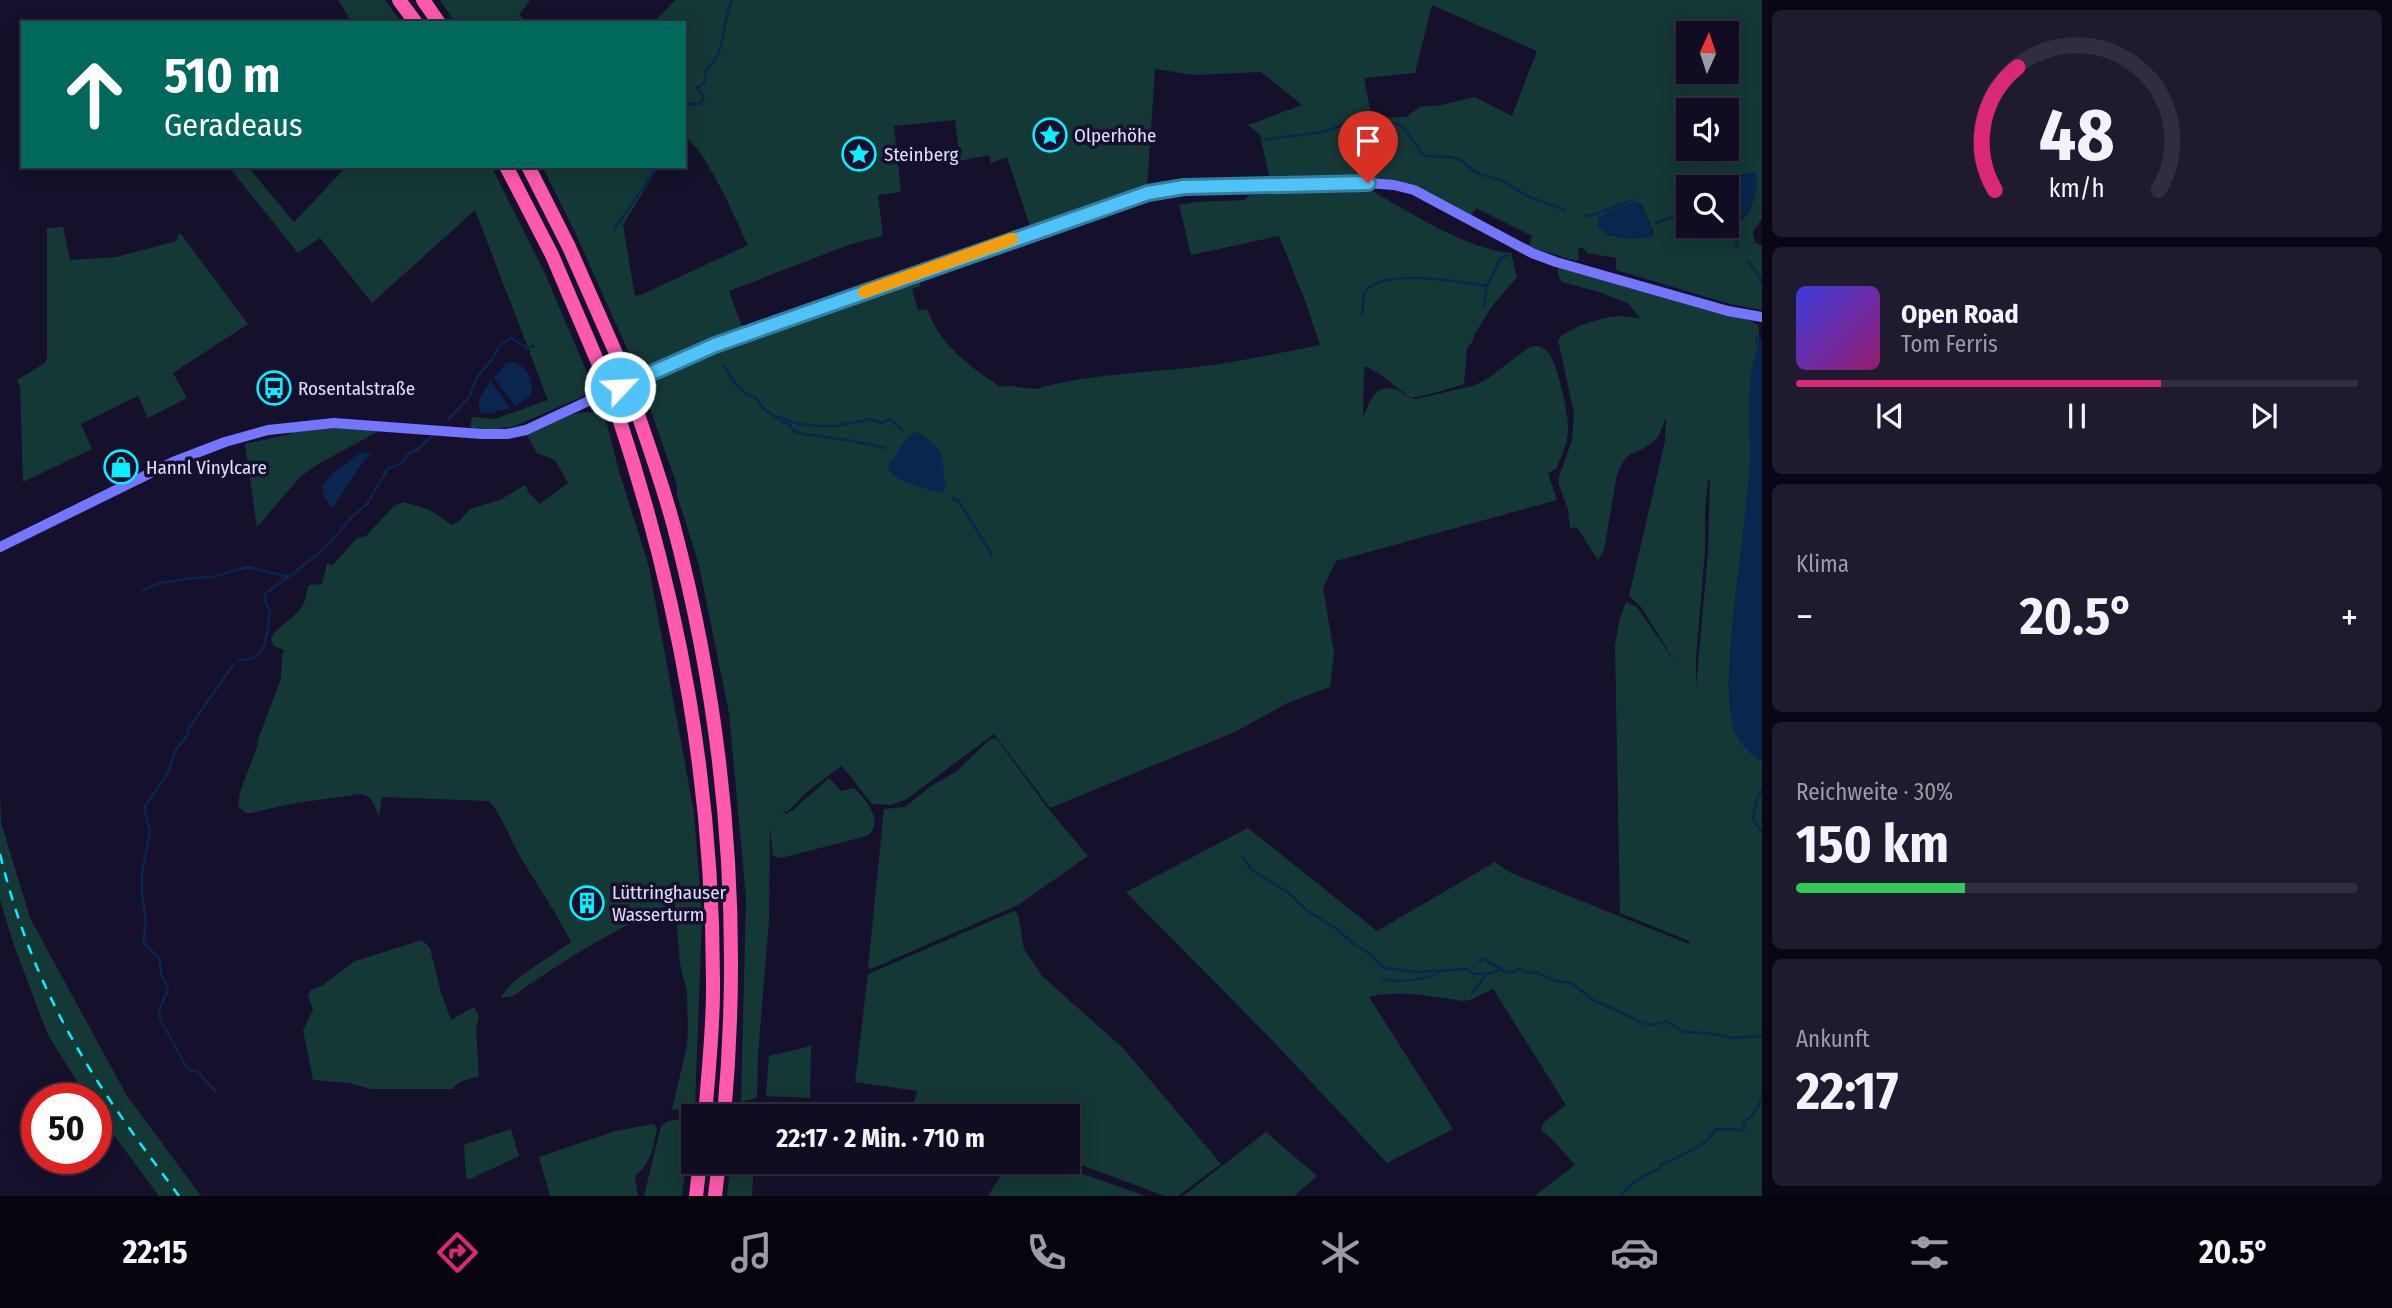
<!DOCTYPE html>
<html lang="de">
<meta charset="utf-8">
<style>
:root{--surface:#100d22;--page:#1e1b2f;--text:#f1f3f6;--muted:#9c9ca5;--line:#302d40;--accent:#db2777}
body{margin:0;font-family:"Fira Sans Condensed",sans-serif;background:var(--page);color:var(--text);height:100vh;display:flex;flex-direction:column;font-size:26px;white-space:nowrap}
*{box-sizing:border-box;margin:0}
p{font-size:23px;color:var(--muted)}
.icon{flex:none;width:38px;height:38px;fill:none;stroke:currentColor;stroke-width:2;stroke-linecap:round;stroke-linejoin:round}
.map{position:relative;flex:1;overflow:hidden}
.drawer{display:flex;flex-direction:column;gap:10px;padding:10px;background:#090713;width:630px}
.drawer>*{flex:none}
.hud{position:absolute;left:21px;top:21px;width:665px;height:147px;border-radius:0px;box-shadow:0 4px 18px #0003,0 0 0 2px var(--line);background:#00695c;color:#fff;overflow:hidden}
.needle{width:46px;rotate:3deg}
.fabs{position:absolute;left:1676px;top:21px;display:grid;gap:14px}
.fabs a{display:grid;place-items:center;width:63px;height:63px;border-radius:0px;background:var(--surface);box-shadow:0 4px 18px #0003,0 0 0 2px var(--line);font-size:35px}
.speed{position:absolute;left:21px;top:1083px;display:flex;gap:14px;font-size:35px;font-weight:700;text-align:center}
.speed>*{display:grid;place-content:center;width:91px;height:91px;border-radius:50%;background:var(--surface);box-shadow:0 4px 18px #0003,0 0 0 2px var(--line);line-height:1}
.speed .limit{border:10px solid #d22;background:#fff;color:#111}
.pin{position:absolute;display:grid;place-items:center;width:60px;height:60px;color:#fff;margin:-72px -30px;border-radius:50% 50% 50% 0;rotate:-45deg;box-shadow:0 0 7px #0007}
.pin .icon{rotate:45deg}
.me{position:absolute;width:77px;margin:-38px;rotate:65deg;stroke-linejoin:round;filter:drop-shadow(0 0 5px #0008)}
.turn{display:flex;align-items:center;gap:24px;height:147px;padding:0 28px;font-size:32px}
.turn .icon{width:91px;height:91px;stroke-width:2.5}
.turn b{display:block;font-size:49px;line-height:60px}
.big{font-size:52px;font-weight:700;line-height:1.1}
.drawer .card{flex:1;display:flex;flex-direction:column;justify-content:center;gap:10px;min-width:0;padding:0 24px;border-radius:10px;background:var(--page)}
.drawer .dial{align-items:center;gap:0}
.dial svg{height:182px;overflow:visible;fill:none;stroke:var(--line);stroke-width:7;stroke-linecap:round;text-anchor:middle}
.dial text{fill:var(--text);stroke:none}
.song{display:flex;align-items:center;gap:21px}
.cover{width:84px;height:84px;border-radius:10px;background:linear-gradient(135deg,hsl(240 70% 55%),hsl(320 70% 35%))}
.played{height:7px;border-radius:4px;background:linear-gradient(90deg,var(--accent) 65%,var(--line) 65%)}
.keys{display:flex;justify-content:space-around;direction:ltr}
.heat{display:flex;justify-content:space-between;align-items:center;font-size:38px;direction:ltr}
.charge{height:10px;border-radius:5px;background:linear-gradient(90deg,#34c759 30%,var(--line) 0)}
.trip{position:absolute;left:681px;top:1104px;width:399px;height:70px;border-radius:0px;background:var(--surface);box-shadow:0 4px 18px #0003,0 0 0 2px var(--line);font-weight:700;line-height:70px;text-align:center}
.tabs{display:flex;height:112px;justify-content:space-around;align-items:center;background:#06050e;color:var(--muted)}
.tabs .icon{width:49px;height:49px}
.tabs .on{color:var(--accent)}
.tabs b{font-size:32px;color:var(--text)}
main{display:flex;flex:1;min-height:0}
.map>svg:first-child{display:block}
.green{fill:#143835;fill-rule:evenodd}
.water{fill:#0a254e}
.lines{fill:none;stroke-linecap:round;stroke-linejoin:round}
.stream{stroke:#0a254e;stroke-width:2.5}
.secondary{stroke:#7576ff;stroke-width:10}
.highway{stroke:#ff59ae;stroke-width:14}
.rail{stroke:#0aefff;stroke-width:2.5;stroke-dasharray:10 9;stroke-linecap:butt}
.highway-bridge{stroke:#ff59ae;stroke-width:14}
.route-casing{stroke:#337fa1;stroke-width:18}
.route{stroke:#4fc3f7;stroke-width:12}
.slow{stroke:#f59e0b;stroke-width:12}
.labels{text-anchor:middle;stroke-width:7;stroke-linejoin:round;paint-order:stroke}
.poi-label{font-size:19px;fill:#e0deff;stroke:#15112d;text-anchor:start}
</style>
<main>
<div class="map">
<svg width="1762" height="1196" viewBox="0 0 1762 1196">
<rect width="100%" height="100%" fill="#15112d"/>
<path class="green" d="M338,0H385L402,23H350L348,16Z
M440,0H530L519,15L527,23H455Z
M675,0H1762V218L1753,232L1755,243L1762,246V310L1730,304L1616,270V258L1587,253L1583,248H1578L1579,259L1576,261L1534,248L1529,246L1532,236L1476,208L1471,216L1429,193L1270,180L1260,135L1248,125L1302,105L1261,72L1195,75L1155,69L1147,189L1031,229L1007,157L991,163L989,155L960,161L955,120L894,126L901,192L878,195L883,236L851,244L729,291L742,327L703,342L637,371L574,230L542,166H659L623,225L635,296L643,294L748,245C735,218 707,151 684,136V23H653ZM1432,5L1537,51L1512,116L1475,97L1441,105L1420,107L1406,117L1372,118L1364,78L1415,73ZM1689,33H1727V72H1689ZM1689,110H1727V149H1689ZM1722,182L1757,186C1754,196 1752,211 1744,218C1732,230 1699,230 1682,228L1689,211V187H1714ZM1637,202L1642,205L1654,233L1610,236L1598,226L1606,213Z
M228,166H247L294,222L347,166H491L543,269L595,391L515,426L492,430L470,429L472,417L495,419L548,400L475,210L372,303L320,238L298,253Z
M1369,189C1407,211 1468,250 1511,253L1517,277L1493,305L1474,335L1473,341L1467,348L1464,384L1431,394L1411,398C1394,387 1383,373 1364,366L1363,417C1370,404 1373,384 1394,389C1402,391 1406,398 1415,399L1473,386L1487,379L1528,348C1536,345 1542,346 1548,352C1557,362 1570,418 1568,432C1567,445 1561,457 1556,469L1548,473L1557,500L1336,561L1323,588L1334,653L1330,687L1287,703L1237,731L1050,808L994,734L907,799L891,805L872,804C861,792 853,777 841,766L807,792L787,812L782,809L786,814L793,810L829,778L841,791L854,788C865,798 886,823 867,836L781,858L773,856L770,827L769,919L758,1056L757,1098L741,1102L746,898L729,713L699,565L677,495V485L641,383C729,341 822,311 913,278L919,281L921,286L912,289L918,311L927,309C940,345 969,366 1000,387C1012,384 1023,389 1036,389C1088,374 1143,373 1197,367C1238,362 1279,353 1320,345L1306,303L1279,236L1191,255L1179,205L1197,202L1244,200L1250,195Z
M63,227L70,260L116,257L177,241L178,234H181L248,324L173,373L187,398L148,418L138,396L81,424L92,449L23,482L20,387L17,380L45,363L47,358V228Z
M1558,267L1749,320L1758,325C1762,343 1754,360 1752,378C1748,412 1752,446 1749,480C1744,535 1735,590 1731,645C1729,669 1727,696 1732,720C1736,740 1745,750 1762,761V1196H1534L1575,1165L1550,1137L1541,1130L1544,1122L1566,1105L1493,989L1470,1000L1463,1001C1431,997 1401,989 1369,997L1453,1129L1387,1163L1272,1040L1126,892L1248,828L1377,931L1495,862L1511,873L1689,944V941L1620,913L1615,645L1620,618L1626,602L1637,607L1677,665L1641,607L1629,596L1665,441L1666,417C1663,424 1661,435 1654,441C1636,457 1630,445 1617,474L1604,550L1598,560L1578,529L1574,527L1570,529L1568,509L1559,485V477L1572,440L1574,413L1558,340C1566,328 1603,317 1618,316C1625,316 1633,318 1640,318L1629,304L1599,292L1562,282L1558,275ZM1710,479L1708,553L1696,687V657L1705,551V509L1708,480Z
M596,411L605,417L619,471L649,567L694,813L702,917L695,1107L672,1110L686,1050L688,1032L687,991L680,964L675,902C618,927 563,960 513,996L501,998C510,978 553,956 571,942C557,914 540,889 524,863C512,845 503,816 489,801L382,797L379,816L370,797L360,794L290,804L251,813H246L238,807L240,792L256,750L259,737L281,679L282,656L284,650L274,646L271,639C277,625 293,620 302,607C306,601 306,591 309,585L322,584L327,564L333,565L357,538L366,536L394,506L404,502L430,510L452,525L460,520L470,509L500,500L525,485L529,493L540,504L568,483L555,460L537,453L526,434L572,414Z
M349,427L381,430L318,464L300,477L257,527L245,444L291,434V432Z
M996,738L1050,811L1088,856L1018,905L871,969L868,968L884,809L905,807L931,786L957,771L990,739Z
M0,788L1,822L30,918L127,1096L201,1196H159L96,1111V1099H88L48,1035L15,948L0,900Z
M1014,911L1018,914L1024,949L1042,976L1124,1049L1221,1164L1178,1196H1165L1068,1160V1116H926L910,1112L918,1091L855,1082L868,974Z
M422,940L430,948L441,993L451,1020L474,1007L479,1016L476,1029L479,1076L460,1082L452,1089H371L349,1083L313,1080L303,1030L313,1010L308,996L311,990L322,986L355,961Z
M811,1046L810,1098L766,1096L769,1056Z
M692,1117L682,1196H644L661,1126L668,1121Z
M653,1124L657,1128C653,1148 651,1163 635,1176L638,1196H550L539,1157L616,1131Z
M511,1129L519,1156L470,1179L466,1178L464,1145Z
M1266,1132L1317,1176L1294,1196H1183Z
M731,1162H754L752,1196H727Z
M1009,1162H1050L1145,1196H988Z"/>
<path class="water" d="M1754,172L1757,174C1757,200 1748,227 1717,230C1712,231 1706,228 1701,228C1693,228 1687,230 1680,226V220L1689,211V226H1727V187H1714L1742,174Z
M1637,202L1642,205L1654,236C1635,241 1612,241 1598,226V218L1606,213Z
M1762,338V761C1745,750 1736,741 1732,720C1727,696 1729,670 1731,646C1735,591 1743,536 1749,481C1753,438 1741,376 1762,338Z
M511,362C525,362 538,383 529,396C525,400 520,403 515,406L494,378L505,364Z
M491,381L510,408L492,413H481C474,401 484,391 491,381Z
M914,432C925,434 939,447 942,458C945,467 943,477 946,486L943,492L940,493C929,490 891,480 889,469C887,464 893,458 896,454C901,446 906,437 914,432Z
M362,452L372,454L362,463L334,507H332C329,503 324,497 323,492C319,479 353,458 362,452Z"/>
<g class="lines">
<path class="stream" d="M688,104H700L704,97L697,88L704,83L707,69C728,50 720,27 732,0
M684,114L686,111
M1264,140C1288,134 1314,137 1337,127C1350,122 1359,111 1373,111L1375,120L1402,125L1424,156L1452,157L1462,161L1476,173L1501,180L1529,197L1565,210
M1586,215L1590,216L1634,200
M1656,223L1689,211
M1734,229L1737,247
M614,230L658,166
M1748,261L1760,277L1761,283
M1484,305L1487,286
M1362,314C1365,306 1360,294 1368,288C1393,269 1457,282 1487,286L1501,258L1508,255
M1757,336L1756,343L1759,344
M724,366L736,385L748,395L756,398L764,409L784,423H788L794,431L804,434L847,440L885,448
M779,417L799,424L816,426H836L870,419L882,423L890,419L902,430
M448,420L469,397L477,377L491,361L500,345L511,338L527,348L534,346
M953,498L958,500L990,552L991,556
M143,590L160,583L192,578L212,577L248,567L289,577
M239,660C242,659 247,660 250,659C269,655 267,626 270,610L266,604L265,594L290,575L294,574L296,571L324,549L353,516L367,504L388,468L401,464L409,453L414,452L432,437
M1762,790L1756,801L1753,819L1762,832
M1243,858L1252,870L1289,893L1305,909L1338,930L1355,945L1366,951L1384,968L1416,972L1467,969L1473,974L1492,973L1501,969C1507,974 1514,974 1519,968L1527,973L1535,972L1556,981L1572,983L1591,999L1646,1024L1654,1025L1666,1021L1684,1032L1707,1033L1732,1038L1762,1036
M1479,961L1487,958L1489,963L1501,968
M1383,979C1397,983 1429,980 1442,971
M1472,993L1487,974
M216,1092L197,1071L188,1070L160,1019L159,1010L168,989L161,975L160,959L143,942L146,922L142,891V874L150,831L144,808L168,773L175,751L188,734L187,731L233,665
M1621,1196C1629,1182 1646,1176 1661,1168V1164C1669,1163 1698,1147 1706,1141C1710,1138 1713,1133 1716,1129L1744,1130V1122L1752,1116L1762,1099"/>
<path class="secondary" d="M0,547L173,462L225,442L268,430L334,423L482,434H507L526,430L668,364L715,345L1129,199L1148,193L1184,187L1368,183L1394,185L1414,190L1532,253L1556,262L1728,311L1762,317"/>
<path class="highway" d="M399,0L416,23
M423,0L439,23
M506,166L552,255L599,365
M528,166L569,247L618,358
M635,406C649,446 663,486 674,527C725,720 742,918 724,1116
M617,412C680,601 714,790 713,990C713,1032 708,1075 705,1116
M696,1196L700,1162
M715,1196L719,1162"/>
<path class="rail" d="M0,854C16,920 40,983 74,1042C104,1096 142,1146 179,1196"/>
<path class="highway-bridge" d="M618,358L635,406
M599,365L617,412"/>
</g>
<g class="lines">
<defs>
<path id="route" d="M620,387L715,345L1148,193L1184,187L1368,183"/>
</defs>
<use href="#route" class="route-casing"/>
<use href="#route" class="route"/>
<path class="slow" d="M864,292L1012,239"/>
</g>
<defs>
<symbol id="sight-ring" viewBox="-11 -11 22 22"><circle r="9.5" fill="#15112d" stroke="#0aefff" stroke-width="1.5"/><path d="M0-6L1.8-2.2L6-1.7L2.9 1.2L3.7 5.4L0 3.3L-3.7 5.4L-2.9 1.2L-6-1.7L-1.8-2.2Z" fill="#0aefff"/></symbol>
<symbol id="bus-ring" viewBox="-11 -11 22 22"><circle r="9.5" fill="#15112d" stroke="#0aefff" stroke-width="1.5"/><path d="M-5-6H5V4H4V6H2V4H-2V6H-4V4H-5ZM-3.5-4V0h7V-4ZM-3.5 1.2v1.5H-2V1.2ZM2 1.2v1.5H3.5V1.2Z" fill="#0aefff"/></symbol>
<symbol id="shop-ring" viewBox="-11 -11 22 22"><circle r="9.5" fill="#15112d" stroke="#0aefff" stroke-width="1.5"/><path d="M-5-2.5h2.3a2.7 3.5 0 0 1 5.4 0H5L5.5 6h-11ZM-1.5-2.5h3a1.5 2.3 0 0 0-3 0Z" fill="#0aefff"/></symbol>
<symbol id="building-ring" viewBox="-11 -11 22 22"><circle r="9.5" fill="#15112d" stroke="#0aefff" stroke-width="1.5"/><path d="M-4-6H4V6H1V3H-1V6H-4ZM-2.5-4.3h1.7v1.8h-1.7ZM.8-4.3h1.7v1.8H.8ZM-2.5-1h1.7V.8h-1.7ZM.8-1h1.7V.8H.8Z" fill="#0aefff"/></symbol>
</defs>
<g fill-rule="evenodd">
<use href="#sight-ring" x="1031" y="116" width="38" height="38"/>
<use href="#sight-ring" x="840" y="135" width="38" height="38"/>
<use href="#bus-ring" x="255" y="369" width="38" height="38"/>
<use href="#shop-ring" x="102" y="448" width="38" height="38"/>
<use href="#building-ring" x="568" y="884" width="38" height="38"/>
</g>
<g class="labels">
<g class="poi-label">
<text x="1074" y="142">Olperhöhe</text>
<text x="884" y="161">Steinberg</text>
<text x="298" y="395">Rosentalstraße</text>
<text x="146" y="474">Hannl Vinylcare</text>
<text x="612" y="899">Lüttringhauser<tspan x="612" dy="22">Wasserturm</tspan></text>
</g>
</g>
</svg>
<div class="fabs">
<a><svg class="needle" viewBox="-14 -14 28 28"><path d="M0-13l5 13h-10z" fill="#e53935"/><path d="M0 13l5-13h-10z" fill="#9c9ca5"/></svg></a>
<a><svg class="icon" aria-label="sound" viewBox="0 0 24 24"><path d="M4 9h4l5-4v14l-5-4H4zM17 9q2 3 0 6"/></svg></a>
<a><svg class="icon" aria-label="search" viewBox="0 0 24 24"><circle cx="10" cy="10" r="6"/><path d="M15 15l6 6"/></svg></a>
</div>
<div class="speed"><div class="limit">50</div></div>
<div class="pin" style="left:1368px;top:183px;background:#d93025"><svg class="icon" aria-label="arrive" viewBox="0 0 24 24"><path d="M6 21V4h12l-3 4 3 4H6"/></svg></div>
<svg class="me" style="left:620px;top:387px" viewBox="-20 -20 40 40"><circle r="17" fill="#4fc3f7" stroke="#fff" stroke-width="3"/><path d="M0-11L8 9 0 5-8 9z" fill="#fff"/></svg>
<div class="trip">22:17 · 2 Min. · 710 m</div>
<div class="hud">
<div class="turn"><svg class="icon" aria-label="ahead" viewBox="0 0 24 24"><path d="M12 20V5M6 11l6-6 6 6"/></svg><div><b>510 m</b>Geradeaus</div></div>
</div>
</div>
<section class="drawer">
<div class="card dial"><svg viewBox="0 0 100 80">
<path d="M14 69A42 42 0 1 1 86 69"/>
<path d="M14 69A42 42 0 0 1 24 15" stroke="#db2777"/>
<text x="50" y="56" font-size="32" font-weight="700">48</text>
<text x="50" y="72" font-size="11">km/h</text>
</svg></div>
<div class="card">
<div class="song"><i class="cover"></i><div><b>Open Road</b><p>Tom Ferris</p></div></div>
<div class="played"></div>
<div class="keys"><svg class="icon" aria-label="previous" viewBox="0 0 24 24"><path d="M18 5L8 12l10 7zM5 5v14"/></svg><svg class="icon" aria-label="pause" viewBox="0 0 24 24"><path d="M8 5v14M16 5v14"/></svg><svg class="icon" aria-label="next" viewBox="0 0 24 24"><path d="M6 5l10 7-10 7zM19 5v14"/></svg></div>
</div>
<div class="card"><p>Klima</p>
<div class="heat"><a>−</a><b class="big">20.5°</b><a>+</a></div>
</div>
<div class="card"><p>Reichweite · 30%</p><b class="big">150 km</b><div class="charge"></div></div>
<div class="card"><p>Ankunft</p><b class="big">22:17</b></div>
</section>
</main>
<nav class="tabs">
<b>22:15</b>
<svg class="icon on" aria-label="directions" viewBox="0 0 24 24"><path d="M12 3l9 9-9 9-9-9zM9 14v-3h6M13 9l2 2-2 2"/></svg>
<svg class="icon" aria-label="music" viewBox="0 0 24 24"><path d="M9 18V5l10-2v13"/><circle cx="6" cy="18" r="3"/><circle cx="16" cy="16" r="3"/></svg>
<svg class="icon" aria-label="phone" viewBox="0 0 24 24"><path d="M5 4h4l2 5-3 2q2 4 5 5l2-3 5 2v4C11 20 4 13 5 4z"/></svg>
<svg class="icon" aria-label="climate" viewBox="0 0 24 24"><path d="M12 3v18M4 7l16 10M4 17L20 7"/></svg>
<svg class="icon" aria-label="car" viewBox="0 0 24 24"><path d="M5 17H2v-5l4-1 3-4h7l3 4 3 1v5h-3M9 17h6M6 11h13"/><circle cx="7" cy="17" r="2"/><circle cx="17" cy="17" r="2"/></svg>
<svg class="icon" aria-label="filters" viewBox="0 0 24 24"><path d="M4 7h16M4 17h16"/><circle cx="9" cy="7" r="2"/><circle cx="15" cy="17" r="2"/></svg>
<b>20.5°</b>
</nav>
